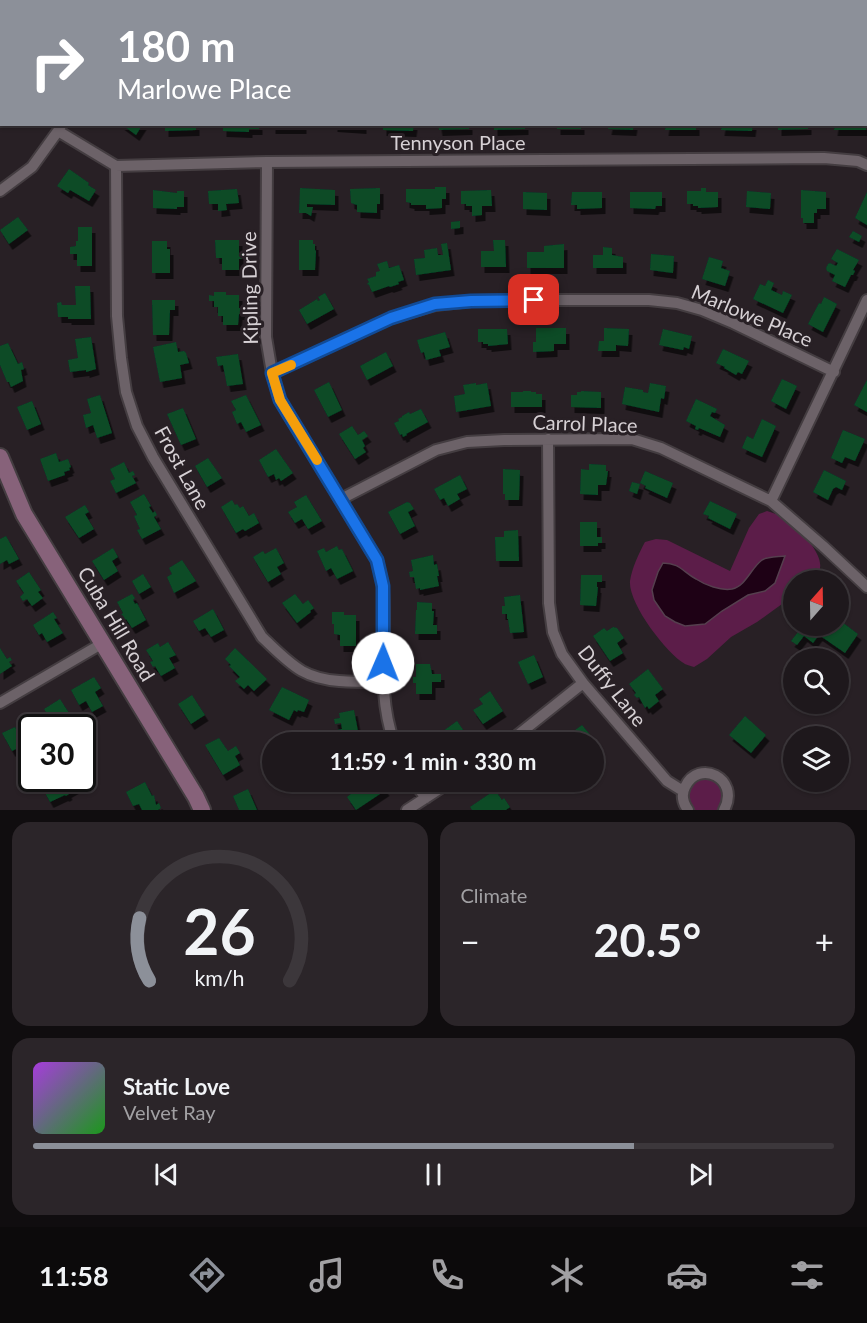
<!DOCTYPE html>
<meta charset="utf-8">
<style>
:root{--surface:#1e181c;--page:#2b2529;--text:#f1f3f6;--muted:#a1a0a3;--line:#3c373b;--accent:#8c9099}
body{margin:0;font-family:Lato,sans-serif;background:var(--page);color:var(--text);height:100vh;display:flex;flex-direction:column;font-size:22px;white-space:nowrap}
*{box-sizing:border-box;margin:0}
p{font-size:20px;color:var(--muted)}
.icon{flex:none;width:33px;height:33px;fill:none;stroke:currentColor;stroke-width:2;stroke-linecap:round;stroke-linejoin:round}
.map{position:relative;height:810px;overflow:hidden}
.panel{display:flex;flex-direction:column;gap:12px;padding:12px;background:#100d0f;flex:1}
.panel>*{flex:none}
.banner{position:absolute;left:0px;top:0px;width:867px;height:126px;box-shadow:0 2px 4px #0004,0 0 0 2px var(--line);background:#8c9099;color:#fff;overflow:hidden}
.needle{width:39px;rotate:20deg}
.buttons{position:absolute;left:783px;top:570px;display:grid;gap:12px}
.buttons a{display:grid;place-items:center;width:66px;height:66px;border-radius:50%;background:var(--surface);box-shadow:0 2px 4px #0004,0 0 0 2px var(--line);font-size:30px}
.speed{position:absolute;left:18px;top:714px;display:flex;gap:12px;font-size:30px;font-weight:700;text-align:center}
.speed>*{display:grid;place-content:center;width:78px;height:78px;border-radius:50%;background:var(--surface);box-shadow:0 2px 4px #0004,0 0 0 2px var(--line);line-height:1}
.speed .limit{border:3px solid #111;border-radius:9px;background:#fff;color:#111}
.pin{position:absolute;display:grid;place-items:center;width:51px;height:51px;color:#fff;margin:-26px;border-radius:12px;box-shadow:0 3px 9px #0006}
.me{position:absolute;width:66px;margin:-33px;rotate:1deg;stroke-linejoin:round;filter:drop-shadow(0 0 4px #0008)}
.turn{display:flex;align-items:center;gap:21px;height:126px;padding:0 18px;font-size:27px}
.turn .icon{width:78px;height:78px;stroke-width:2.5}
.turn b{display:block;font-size:42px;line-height:51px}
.big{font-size:45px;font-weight:700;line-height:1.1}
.panel .tile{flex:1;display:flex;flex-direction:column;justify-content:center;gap:9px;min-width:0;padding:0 21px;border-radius:18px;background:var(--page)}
.panel .dial{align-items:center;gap:0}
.dial svg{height:156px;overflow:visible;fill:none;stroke:var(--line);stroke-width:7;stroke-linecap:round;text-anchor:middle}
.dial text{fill:var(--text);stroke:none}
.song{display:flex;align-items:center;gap:18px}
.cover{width:72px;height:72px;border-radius:9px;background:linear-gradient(135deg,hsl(280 70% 55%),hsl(120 70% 35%))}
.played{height:6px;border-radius:3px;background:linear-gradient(90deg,var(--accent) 75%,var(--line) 75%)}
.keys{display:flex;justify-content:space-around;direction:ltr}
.heat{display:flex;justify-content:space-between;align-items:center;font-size:33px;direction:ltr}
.panel .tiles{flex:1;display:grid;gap:12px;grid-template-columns:1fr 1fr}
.tile:last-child{grid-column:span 2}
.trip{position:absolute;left:262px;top:732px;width:342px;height:60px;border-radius:30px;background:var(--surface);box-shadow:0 2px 4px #0004,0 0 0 2px var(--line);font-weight:700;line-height:60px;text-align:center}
.tabs{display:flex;height:96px;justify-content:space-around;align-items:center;background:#0c0a0b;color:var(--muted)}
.tabs .icon{width:42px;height:42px}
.tabs .current{color:var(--accent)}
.tabs b{font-size:27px;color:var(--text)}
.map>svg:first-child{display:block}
.green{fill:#5c1d49}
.water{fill:#1e0115;stroke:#553f4e;stroke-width:1.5}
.building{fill:#084b28;filter:url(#shadow)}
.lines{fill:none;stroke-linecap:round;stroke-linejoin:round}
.street-casing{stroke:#443d41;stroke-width:14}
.secondary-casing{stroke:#443d41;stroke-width:20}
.street{stroke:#6c6268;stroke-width:10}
.secondary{stroke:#87627a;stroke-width:16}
.route-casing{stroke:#114b97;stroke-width:15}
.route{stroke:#1a73e8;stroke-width:10}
.slow{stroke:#f59e0b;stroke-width:10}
.labels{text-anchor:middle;stroke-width:6;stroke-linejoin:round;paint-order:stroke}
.street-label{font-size:20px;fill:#d6d0d4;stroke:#282025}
</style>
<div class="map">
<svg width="867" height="810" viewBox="0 0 867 810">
<defs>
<filter id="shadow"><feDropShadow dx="3.5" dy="6" stdDeviation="0" flood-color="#0009"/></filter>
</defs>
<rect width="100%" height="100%" fill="#282025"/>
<path class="green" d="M767,511C773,513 780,515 785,518C797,527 823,552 820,568C820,572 816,577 813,580H794L793,596L757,622L731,637L707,659L694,667C693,667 685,664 685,664C666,653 628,603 630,581C632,568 639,553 645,542L656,539L667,540L730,571L749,528L759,514Z
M705,777L717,781L725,791L719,810H693C687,801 685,788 695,781C698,779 702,778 705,777Z"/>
<path class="water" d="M785,556L775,583L765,591L748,595L722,611L705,624L685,626L675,622L665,616L654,600L652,590L658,572L663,563C680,563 683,572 696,579C705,585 721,591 732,589C746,586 751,568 762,560C769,556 778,557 785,556Z"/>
<path class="building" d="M121,124H143L136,135Z
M165,124H196V130L165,131Z
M223,124H259V129H249V132L223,131Z
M272,124H303V128H272Z
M334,124H363V128L334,126Z
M383,124H414L413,131L383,130Z
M438,124H469V129L439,130Z
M494,124H525V129L494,130Z
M557,124H581V129H557Z
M609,124H634L633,130L608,129Z
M666,124H696V130H665Z
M722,124H753L752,131L721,130Z
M778,124H808V129L778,130Z
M835,124H866V130H834Z
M69,169L89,183L88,185L96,190L89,201L70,190L68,193L57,186Z
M435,187H446V199H442V208L426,209V205H411V203L406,202V189H435Z
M300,188L335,190V205L307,204V207H313L311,216L306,213H299Z
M380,188V204H377V213L357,212V205L351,203L350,189Z
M701,188H706V192H718V207L698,208V206H693V204H687V191H701Z
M237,189L239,203L226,204L227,210L218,211V204H209L208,191Z
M153,190L177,193V191H184V207H177V209L153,208Z
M491,190L492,206H482V215L472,216V206H466V204H461V191Z
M801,190L826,192V209H817V213H814V223H803V218H801Z
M747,191L771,193L770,209L746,207Z
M523,192L547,193V210L523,209Z
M572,192H602V208L577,209V205H571Z
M630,192H662V206H656L655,209L630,208Z
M867,192V225L855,218Z
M18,217L28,230L9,244L0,230Z
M460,221V228L451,229V222Z
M78,227H92V266H77V254H70V247L76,246V241H78Z
M853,231L862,236L859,242L849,237Z
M215,240H239V253H242V259H239V270H222V258H216Z
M299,240H313V244H315V250L316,251L315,270H299Z
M493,240H505L506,267H481V251H494Z
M152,241H167V249H170V273H152Z
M447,243L451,270L416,275L414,259L425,258L424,250L437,248L438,255H443L441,244Z
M564,244V268H527V252H544V246Z
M603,247L612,248V255L623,257V268H593V255H603Z
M837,249L859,260L853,270L855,271L853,275H851L845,287L832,281L835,275L827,271L826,268L828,264L830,263L836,266L838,263L831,259Z
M651,254L674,256L673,273L650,270Z
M709,257L723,261L721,268L730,271L725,286L702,279Z
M387,261L389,268L399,265L404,280L398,282L399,284L390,287L389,286L372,292L369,285L367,284L369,282L367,279L376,276V272L380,271L377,264Z
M768,280L774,283L771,290L782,295L783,291L792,295L783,313L753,299L760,284L765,286Z
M75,286H90L91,319H68V317H58L57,303L61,302L62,305H76Z
M214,292H226V295H239V308H242V314H239L238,325H223V316H218V307H214V301H209V295L214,296Z
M325,293L334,309L307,324L299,310L317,299L318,301L320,300L318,297Z
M824,297L837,304L823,332L808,324L819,303L821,304Z
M152,300H175V310H170L169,335H153Z
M536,328H566V344H554V351L533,352V342H536Z
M604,328L629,329L628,346L616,345V351H598L599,341H604Z
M478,329H507L508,344L488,346V344H483V342H478Z
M663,329L692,336L689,349L684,347L683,350L659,345Z
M445,332L450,347L439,350L441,356L426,360L424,352L421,353L417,340Z
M91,337L96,369L86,372V370L70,372L68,360L78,358L75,339Z
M176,342L178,352L184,351L186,353L189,363L180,365L182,378L160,382L153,347Z
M8,343L18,364L22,362L24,369L21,370L23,381L11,387L9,382H7L0,365V346Z
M723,349L749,361L742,374L738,372L736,375L724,368L725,367L716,363Z
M386,352L393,366L367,380L360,366Z
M238,354L243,384L227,386L223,365L218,366L216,357Z
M782,379L797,386L786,409L771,401Z
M867,380V412L854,405Z
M329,382L342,410L328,417L314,390Z
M476,383V385L487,383L491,406L456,412L454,396L465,394L463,385Z
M650,383L666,386L664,399L661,398L659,412L622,404L625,387L643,390V392L648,393Z
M523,391H531V392H536V394H542V407H511V392H523Z
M581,391L601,392V408L571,407V395H577V392H581Z
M100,395L112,433L97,438L93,425L86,428L83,415L91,413L87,399Z
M246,395L261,425L246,432L241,422L237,424L232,412L236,410L231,401Z
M696,399L717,409L715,413L712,412L710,416L725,425L720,437L699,428L698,430L695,429L696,426L686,421Z
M32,401L41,424L27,430L17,407Z
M183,408L196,439L181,445L167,414Z
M421,409L428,422L406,434L407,435L403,437L402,434L400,435L394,423L399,421L398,419L402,417V416L409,412L410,414Z
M762,419L776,426L762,457L742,448L747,436L753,439Z
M352,426L358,435L364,431L368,436L362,440L365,446L363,448L366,452L355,459L339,434Z
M843,430L865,439L855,461L845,457L842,463L831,458Z
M276,449L293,473L281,481L279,478L276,480L274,474L268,477L259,460Z
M56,453L59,462L68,459L71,467L69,468L70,470L64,472L65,475L48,481L40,459Z
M208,458L222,478L207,487L195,466Z
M124,462L129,473L133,471L135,475L132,476L136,483L116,493L110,481L115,479L110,469Z
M589,464L606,465V471H608L606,485H598V495L580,494L581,469L589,470Z
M503,469L520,470L519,500H505V494H503Z
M824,470L846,481L842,490L836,487L833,489L828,500L813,492Z
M645,471L673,483L667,498L645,488L646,486L640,483Z
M460,475L467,489L457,494L460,499L448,506L444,498L440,500L434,489Z
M632,482L640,484L637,494L629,491Z
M144,494L151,506L149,507L153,513L155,511L157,515L154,517L161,529L142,539L137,530L140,529L134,516L137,515L130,502Z
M306,495L322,521L308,529L302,519L295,523L288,512L297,507L294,502Z
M232,500L235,505L237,504L240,508L243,506L249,516L254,513L259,523L245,531L243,529L236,533L221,507Z
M710,501L737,514L730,529L708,518L709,516L703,514Z
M407,502L410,503L414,509L408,512L415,526L400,534L388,512Z
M85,505L89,512L85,514L94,529L79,538L65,517Z
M580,522H597V537H602V543H598V546H580Z
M518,530L519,561H496L495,537H504V531Z
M6,536L19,559L9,564L7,560L0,564V539Z
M337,546L339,550L342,549L353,571L337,579L331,568L326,571L317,551L324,548L326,552Z
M113,548L118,557L112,561L118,571L104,580L92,561Z
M276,548L284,563L277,567L281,574L268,582L253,557L263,551L265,554Z
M433,555L434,565L437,564L439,576H437L439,586L420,590V588L416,589L414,577H410L409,572L413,571L411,560Z
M182,560L196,581L174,593L167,577L172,574L169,568Z
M29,572L41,590L38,592L43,598L32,606L27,599L23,601L20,597L24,593L16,581Z
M143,574L151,587L139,594L132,581Z
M581,575H602V582H597V587H598L596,606L580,605Z
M132,594L135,598L133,600L135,604L137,603L146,620L132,628L126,619L124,620L121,615L123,613L117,602Z
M295,594L303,604L308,600L314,608L310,611L311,612L297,623L282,603Z
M520,595L524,632L510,633L508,619H507V614H502V606H505L504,597Z
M417,602L432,603V611H434L433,625H437V634H415L416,610H417Z
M213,609L224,630L211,637L205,628L199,631L193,621Z
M53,612L57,618L54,619L63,633L47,642L42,633L39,635L33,625Z
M332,612H344V615H356V646H340V635L334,634V624H332Z
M838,619L858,634L845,653L819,635L813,643L804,636L797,645L791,641L798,632L795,630L799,626H814L818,628L820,626H838Z
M613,627L617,628L624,638L617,643L623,653L610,661L593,636L604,628L607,631Z
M168,642L176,655L169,658L175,668L161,676L155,666L153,667L150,662L153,661L146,650L158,643L160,647Z
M0,648L7,659L10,657L12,660L9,662L12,666L0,674Z
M235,648L267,679L254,691L248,685L244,689L235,681L240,677L229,666L231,665L225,659Z
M534,655L543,677L528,684L518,662Z
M416,664H430L432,674H441V682H432V694H416V683H413V677H416Z
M648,669L663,689L655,695L659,701L649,709L647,706L645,708L639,697L637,698L634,695L636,693L629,684Z
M94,677L101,688L95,692L103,706L92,712L86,701L79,705L71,690Z
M282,687L309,700L304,712L298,710L297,712L294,710L289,720L269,710Z
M490,691L503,711L483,724L473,710L483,704L479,699Z
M192,695L205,715L191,724L178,704Z
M60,699L69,713L53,723L44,709Z
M354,710L360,742H345L344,735L338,736L337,730L342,729L341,723L335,724L334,719L340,718L339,713Z
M745,716L766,735L751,753L729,735Z
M457,721L466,734L456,742H428Z
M34,723L36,728H32V741L12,751L2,733L15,727L16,729L21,727L22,729Z
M582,725L592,737L585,742H559Z
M219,738L228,751L236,746L240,753L235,756L240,765L223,775L205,745Z
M68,778H80L81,780L75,783L77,787L68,792L69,794L66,796L65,795L50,802L43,789Z
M145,782L152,796L154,795L156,805L159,803L161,808L158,810H142L139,804L133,806L126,792Z
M366,782H380L386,790L356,810L347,797Z
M248,789L257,810H239L233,796Z
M495,790L502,800L504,798L510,807L506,810H472L470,807Z"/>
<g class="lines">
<defs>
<path id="street" d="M288,0L289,2
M528,2L529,0
M58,131L116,166L267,162L824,158L858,161L867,165
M267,162L266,337L272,373L280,400L377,560C379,569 382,579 383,588C387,640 376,692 394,742
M116,166L117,316L121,358L126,392L137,426L153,457L262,637C275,649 287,662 302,671C325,684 357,682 382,681
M0,191L32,167L58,131L62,124
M272,373L391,318L435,305L471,301L511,300H649L677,303L702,310L733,323L834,372
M548,439L549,603L553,632L562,654L583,683L667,781L683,791
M341,499L436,450L467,442L504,440L632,439L661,448L771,501L823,546L867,587
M771,501L867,300
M0,703L103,643
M509,742L583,683
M414,782L426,798
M407,810L450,782
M688,810C683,803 681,795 685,787C698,758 741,778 724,810"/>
<path id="secondary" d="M0,14H2
M866,15H867
M0,457L24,514L196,797L202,810"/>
</defs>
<use href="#street" class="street-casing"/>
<use href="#secondary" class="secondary-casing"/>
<use href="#street" class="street"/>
<use href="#secondary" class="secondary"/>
</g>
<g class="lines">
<defs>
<path id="route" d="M383,663V586L377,560L280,400L272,373L391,318L435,304L471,301L534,300"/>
</defs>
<use href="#route" class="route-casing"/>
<use href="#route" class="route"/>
<path class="slow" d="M291,365L272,373L280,400L317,460"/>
</g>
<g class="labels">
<g class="street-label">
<text x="458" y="150">Tennyson Place</text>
<text transform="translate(250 288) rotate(-91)" y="7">Kipling Drive</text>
<text transform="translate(752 316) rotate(23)" y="7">Marlowe Place</text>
<text transform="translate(585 424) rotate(2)" y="7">Carrol Place</text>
<text transform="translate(182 468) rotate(61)" y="7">Frost Lane</text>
<text transform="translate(116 624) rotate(59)" y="7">Cuba Hill Road</text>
<text transform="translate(612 686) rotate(52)" y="7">Duffy Lane</text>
</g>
</g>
</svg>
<div class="buttons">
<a><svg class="needle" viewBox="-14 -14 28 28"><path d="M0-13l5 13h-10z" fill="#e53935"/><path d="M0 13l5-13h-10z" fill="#a1a0a3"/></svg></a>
<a><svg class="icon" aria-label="search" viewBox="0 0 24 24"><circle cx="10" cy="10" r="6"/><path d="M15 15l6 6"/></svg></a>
<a><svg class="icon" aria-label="layers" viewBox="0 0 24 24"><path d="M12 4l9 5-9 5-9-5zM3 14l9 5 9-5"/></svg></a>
</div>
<div class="speed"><div class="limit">30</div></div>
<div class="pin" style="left:534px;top:300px;background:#d93025"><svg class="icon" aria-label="arrive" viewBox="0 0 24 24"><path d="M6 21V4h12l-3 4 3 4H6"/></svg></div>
<svg class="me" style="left:383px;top:663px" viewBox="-20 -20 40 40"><circle r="19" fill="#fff"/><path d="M0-13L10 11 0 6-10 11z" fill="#1a73e8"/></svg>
<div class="trip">11:59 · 1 min · 330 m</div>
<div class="banner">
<div class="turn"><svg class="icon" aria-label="right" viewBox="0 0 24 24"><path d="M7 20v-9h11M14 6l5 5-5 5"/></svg><div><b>180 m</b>Marlowe Place</div></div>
</div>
</div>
<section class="panel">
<div class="tiles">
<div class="tile dial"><svg viewBox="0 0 100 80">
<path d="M14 69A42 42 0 1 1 86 69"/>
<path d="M14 69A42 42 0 0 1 9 37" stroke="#8c9099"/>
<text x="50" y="56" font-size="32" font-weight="700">26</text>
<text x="50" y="72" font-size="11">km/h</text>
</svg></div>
<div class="tile"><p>Climate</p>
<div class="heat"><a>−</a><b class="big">20.5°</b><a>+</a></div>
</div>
<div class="tile">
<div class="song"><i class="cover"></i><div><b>Static Love</b><p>Velvet Ray</p></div></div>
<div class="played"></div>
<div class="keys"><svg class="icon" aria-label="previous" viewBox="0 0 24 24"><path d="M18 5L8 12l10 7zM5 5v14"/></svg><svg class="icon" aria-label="pause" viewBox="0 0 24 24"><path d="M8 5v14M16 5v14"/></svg><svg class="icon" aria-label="next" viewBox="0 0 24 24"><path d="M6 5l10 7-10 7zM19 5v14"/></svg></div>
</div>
</div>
</section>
<nav class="tabs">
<b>11:58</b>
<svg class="icon current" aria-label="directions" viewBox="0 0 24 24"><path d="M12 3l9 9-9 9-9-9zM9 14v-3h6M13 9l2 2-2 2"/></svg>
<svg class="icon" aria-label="music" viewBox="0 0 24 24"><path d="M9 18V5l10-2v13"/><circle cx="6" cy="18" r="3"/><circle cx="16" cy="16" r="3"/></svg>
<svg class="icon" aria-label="phone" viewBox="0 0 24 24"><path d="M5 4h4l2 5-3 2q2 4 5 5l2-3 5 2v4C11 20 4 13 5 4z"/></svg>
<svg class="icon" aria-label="climate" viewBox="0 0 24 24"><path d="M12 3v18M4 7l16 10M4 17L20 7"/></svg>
<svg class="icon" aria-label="car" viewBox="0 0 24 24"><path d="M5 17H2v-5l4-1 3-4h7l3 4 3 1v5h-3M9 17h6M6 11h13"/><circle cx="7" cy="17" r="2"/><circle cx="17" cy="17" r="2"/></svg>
<svg class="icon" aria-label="filters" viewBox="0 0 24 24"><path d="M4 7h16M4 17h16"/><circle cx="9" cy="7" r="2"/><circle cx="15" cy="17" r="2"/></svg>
</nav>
